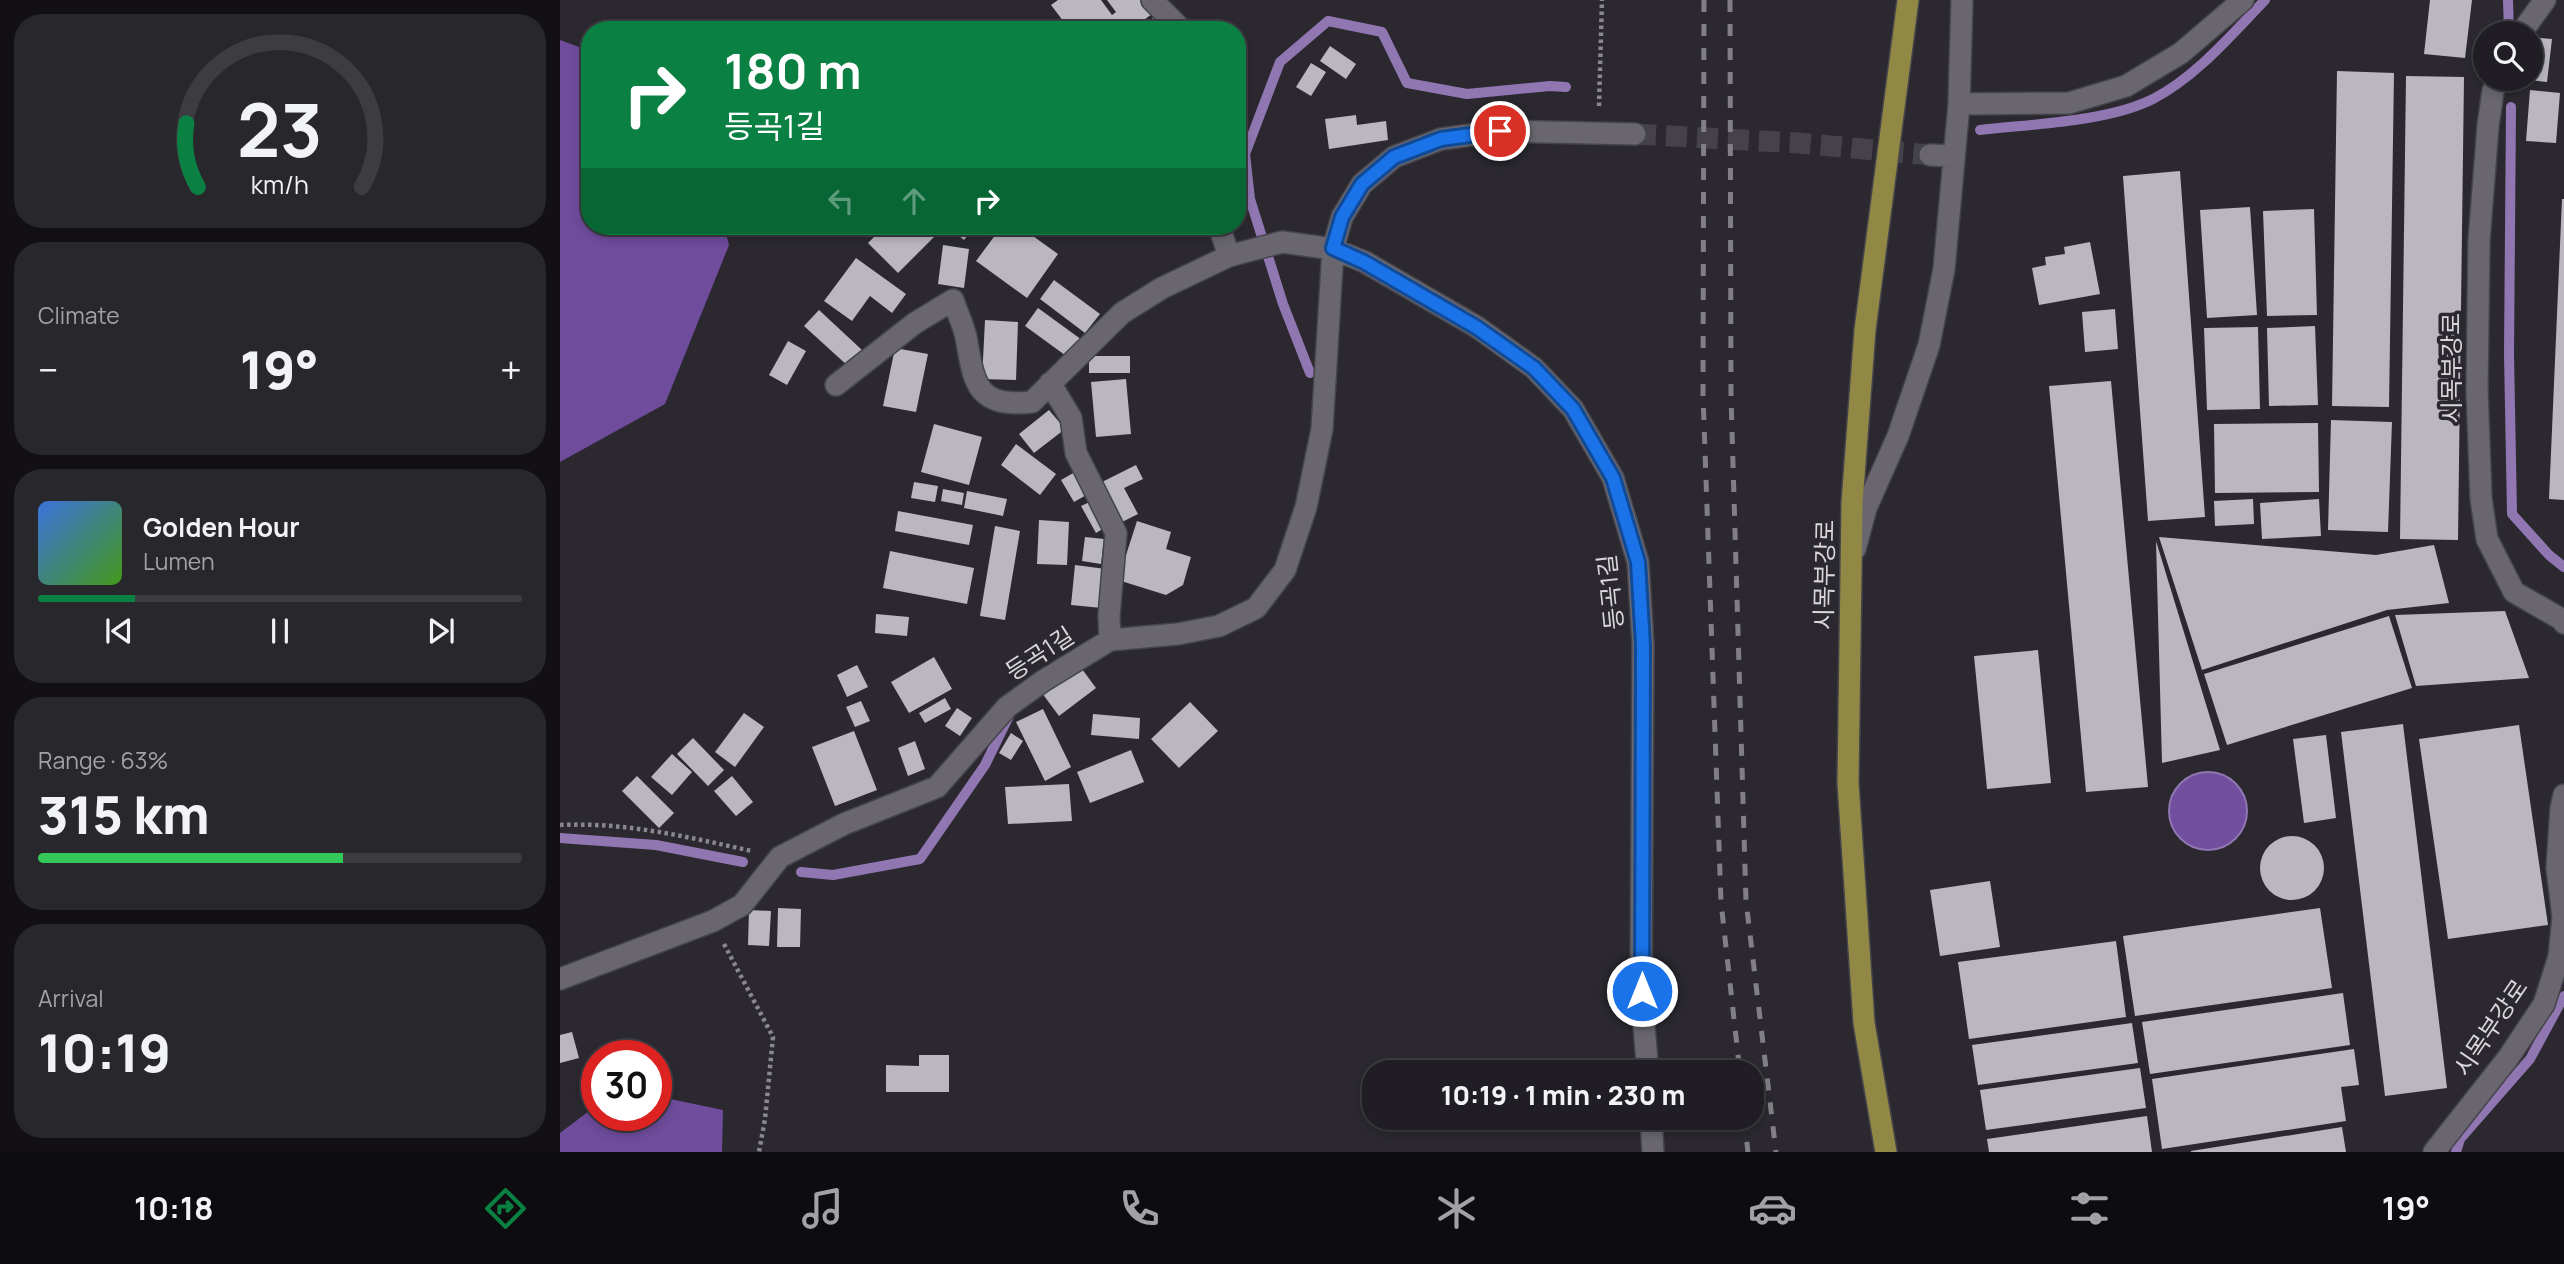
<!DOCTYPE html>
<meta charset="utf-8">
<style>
:root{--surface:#201e24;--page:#28272c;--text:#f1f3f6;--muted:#a2a2a6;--line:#3d3c41;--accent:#0b8043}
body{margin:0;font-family:Manrope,"Noto Sans KR",sans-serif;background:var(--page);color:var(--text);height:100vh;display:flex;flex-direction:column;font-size:26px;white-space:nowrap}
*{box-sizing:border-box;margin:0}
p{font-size:23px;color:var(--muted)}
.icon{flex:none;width:38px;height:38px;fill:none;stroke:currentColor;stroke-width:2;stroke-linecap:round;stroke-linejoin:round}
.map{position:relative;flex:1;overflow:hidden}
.side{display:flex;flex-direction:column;gap:14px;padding:14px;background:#121014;width:560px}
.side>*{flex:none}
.banner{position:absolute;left:21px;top:21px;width:665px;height:214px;border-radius:28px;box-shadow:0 4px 10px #0003,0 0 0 2px var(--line);background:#0b8043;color:#fff;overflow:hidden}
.buttons{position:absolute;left:1913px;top:21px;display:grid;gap:14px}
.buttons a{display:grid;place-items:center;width:70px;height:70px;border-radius:50%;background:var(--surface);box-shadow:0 4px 10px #0003,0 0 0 2px var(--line);font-size:35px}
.speed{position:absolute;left:21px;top:1040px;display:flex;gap:14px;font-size:35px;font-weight:700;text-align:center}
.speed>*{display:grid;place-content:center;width:91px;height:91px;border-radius:50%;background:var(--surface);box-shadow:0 4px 10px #0003,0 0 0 2px var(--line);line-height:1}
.speed .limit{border:10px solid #d22;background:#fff;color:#111}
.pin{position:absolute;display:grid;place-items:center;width:60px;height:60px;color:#fff;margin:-30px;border:4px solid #fff;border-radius:50%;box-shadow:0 2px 7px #0007}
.me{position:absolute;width:77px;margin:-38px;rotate:0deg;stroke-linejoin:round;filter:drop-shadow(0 0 5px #0008)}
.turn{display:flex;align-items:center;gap:24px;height:147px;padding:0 28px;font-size:32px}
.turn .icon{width:91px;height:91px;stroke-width:2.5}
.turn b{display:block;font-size:49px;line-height:60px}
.lanes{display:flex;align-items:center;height:66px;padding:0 28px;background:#0003;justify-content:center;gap:35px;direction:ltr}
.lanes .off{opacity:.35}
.big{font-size:52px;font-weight:800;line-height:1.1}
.side .widget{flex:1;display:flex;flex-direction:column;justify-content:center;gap:10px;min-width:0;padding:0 24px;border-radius:28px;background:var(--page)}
.side .dial{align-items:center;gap:0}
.dial svg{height:182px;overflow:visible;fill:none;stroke:var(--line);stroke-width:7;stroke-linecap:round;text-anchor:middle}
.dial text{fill:var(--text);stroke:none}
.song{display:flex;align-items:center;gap:21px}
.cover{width:84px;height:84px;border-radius:10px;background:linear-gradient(135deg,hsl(220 70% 55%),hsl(100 70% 35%))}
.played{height:7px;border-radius:4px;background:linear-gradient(90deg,var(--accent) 20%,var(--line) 20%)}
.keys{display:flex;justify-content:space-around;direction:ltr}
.heat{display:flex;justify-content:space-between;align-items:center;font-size:38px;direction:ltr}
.charge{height:10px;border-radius:5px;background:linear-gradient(90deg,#34c759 63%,var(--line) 0)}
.trip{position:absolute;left:802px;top:1060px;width:402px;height:70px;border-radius:28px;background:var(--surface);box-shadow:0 4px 10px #0003,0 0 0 2px var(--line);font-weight:800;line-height:70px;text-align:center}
.tab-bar{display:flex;height:112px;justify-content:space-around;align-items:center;background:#0d0c0e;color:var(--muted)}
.tab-bar .icon{width:49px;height:49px}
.tab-bar .active{color:var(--accent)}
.tab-bar b{font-size:32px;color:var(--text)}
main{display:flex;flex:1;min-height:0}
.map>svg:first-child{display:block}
.forest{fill:#6f4c9c}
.water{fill:#714e9e;stroke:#9077b1;stroke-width:2}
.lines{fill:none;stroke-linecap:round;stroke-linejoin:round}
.stream{stroke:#9077b1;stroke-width:10}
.building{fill:#bbb7c1}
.minor-tunnel{stroke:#45424a;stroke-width:21;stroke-dasharray:21 10;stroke-linecap:butt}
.minor-casing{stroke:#46444b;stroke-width:24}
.major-casing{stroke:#46444b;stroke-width:24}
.path{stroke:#8a888e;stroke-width:4.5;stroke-dasharray:3.5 3.5;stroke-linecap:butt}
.minor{stroke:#69666f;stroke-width:21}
.major{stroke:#908844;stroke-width:21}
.rail{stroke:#817f85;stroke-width:5;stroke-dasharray:12 12;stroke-linecap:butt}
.route-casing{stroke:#114b97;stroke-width:18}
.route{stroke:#1a73e8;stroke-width:12}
.labels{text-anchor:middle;stroke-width:7;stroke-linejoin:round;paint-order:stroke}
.street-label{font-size:24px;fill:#d9d7dc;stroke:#2b2830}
</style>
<main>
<section class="side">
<div class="widget dial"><svg viewBox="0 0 100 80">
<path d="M14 69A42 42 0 1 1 86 69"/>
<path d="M14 69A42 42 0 0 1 9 41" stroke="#0b8043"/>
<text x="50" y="56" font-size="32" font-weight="700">23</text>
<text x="50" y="72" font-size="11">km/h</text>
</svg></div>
<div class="widget"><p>Climate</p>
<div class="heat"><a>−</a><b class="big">19°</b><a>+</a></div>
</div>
<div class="widget">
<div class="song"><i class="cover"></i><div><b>Golden Hour</b><p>Lumen</p></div></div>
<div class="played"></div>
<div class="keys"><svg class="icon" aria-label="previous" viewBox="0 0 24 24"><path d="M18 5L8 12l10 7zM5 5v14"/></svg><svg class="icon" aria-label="pause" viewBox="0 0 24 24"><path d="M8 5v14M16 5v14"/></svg><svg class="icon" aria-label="next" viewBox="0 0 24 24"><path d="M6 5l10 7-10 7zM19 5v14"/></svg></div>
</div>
<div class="widget"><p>Range · 63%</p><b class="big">315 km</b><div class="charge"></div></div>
<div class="widget"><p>Arrival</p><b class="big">10:19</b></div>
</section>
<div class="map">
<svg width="2004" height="1152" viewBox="0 0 2004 1152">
<rect width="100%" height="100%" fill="#2b2830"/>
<path class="forest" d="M0,40L30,51V226H164L169,245L105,404L0,462Z
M96,1096L163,1110L162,1152H0V1133L37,1105V1115H96Z"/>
<path class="water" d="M1609 811a39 39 0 1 1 78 0a39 39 0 1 1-78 0Z"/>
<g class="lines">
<path class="stream" d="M1948,0L1949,33
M1951,107L1949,354L1952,514L1989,555L2004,567
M1420,130C1472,124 1547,122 1593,99C1636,77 1672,34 1705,0
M750,373L723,304L690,199L685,154L720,62L768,21L822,32L847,83L907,94L990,86L1006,87
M0,838L96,845L183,862
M241,872L273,875L360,859L425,765L449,716
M1896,1152L1900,1139L1970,1059L2004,996"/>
</g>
<path class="building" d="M498,0H541L552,15L556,12L547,0H582L592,14L570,30H510L491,5Z
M1870,0H1912L1905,58L1864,54Z
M593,18L602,30H578Z
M1970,37L1992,39L1987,82L1970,80Z
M770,46L796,64L786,79L760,61Z
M751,63L766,72L751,96L736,87Z
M1777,71L1834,73L1829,407L1772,406Z
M1846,76L1904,77L1898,540L1840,539Z
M1970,90L2000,93L1996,143L1966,141Z
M796,115L797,125L826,121L828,140L769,149L765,119Z
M1620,171L1645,517L1588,521L1563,176Z
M2002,199H2004V500L1989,499Z
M1690,207L1697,315L1647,318L1640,210Z
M1754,209L1757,315L1707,316L1703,211Z
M325,226H366L376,235L338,273L308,243Z
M387,226H409L413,228L404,240Z
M442,226H459L498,254L467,298L416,261Z
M1530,242L1540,294L1479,305L1472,268L1486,265L1485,257L1505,254L1504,247Z
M383,245L409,249L404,288L378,284Z
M296,258L346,294L332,313L310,296L292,321L264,301Z
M494,280L540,314L525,333L480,299Z
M478,308L522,340L509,358L465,326Z
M1555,309L1558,349L1525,352L1522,312Z
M259,310L302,350L288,366L244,326Z
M425,320L458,322L456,380L422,379Z
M1755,326L1758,405L1709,406L1707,328Z
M1698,327L1700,409L1647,410L1644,328Z
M228,341L246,351L227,385L209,375Z
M335,348L368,354L356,412L323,406Z
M529,356H570V373H529Z
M566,379L571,434L536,437L531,382Z
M1551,381L1588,787L1526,792L1489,386Z
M489,410L505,429L474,453L459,434Z
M1771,420L1832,422L1828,532L1768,530Z
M1758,423L1759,492L1655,493L1654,424Z
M374,424L422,437L409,485L361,472Z
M456,444L496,474L480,495L441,465Z
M576,465L583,479L564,488L578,514L558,524L538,484Z
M515,472L528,494L514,502L501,480Z
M354,482L378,486L375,502L351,498Z
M383,489L404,493L402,505L381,501Z
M407,491L447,499L443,516L404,508Z
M536,499L549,525L536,533L521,506Z
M1693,499L1694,524L1655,526L1654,501Z
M1759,499L1761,536L1702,539L1700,503Z
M338,511L413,525L409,545L335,531Z
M479,520L509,522L507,565L477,564Z
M577,521L611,532L606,549L631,557L623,585L606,595L558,580Z
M435,526L460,531L445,620L420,616Z
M525,537L544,539L541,564L522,561Z
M1599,537L1816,555L1874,545L1889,603L1827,610L1642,670Z
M1596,541L1660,750L1602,763Z
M330,551L414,568L407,604L323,588Z
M515,565L546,569L542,608L511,605Z
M1945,611L1969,678L1856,686L1835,615Z
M316,614L349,617L347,636L315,633Z
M1829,616L1852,688L1667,745L1644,674Z
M1478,650L1491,783L1427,789L1414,656Z
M374,657L392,689L349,713L331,682Z
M297,665L308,687L287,697L277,675Z
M519,665L536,688L499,716L482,693Z
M385,698L391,709L365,723L359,713Z
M301,701L310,721L295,727L286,707Z
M630,702L658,731L619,768L591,739Z
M397,708L412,718L400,736L385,726Z
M483,709L511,767L485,781L456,722Z
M184,713L204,727L175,767L155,752Z
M533,714L580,718L579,739L531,735Z
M1843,724L1887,1088L1825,1096L1781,732Z
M1959,725L1988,925L1888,939L1859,739Z
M294,731L317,790L275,806L252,747Z
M451,733L463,741L451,760L439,753Z
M1766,735L1776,818L1744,823L1733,739Z
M133,738L164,770L148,786L117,754Z
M355,741L365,769L348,776L338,748Z
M571,750L584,782L530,803L517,772Z
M112,754L132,772L112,795L91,777Z
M77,776L114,813L99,828L62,791Z
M172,776L193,802L176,816L154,791Z
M509,784L512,821L448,824L445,787Z
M1700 868a32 32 0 1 1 64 0a32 32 0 1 1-64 0Z
M1430,881L1440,947L1380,956L1370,890Z
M218,908L241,909L240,947H217Z
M1760,908L1772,988L1575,1016L1563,936Z
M189,910L211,911L209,946L188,945Z
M1556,941L1566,1017L1409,1039L1398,962Z
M1783,993L1790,1045L1590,1074L1582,1022Z
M1572,1023L1578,1063L1418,1085L1412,1045Z
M12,1032L19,1058L0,1063V1035Z
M1794,1049L1799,1085L1781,1087L1786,1121L1602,1149L1592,1079Z
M359,1055H389V1092H326V1065L359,1066Z
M1580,1068L1586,1108L1426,1130L1420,1090Z
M1587,1116L1592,1152H1429L1427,1139Z
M1782,1127L1786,1152H1631V1151Z"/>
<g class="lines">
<path class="minor-tunnel" d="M1075,134L1238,143L1370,155"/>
<defs>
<path id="minor" d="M592,0L622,30
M1961,33L1985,0
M1939,79L1933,91L1928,126L1919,241L1917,390L1921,498L1927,539L1954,592L2001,619L2004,623
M1399,104L1509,103L1566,86L1621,53L1683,0
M1370,155L1393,156
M659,226L669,256
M490,383L511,418L516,453L556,533L549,616L550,640
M276,385L355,323L393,300C397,312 403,324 406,337C414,382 415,408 472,402L562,313L602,288L669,256L722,242L773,249L805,262L917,327L974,368L1013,409L1053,478L1078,562L1083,645L1081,991L1088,1073
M1295,549L1306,508L1338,436L1369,345L1384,269L1399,104L1402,0
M0,979L153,921L182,905L220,857L284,824L377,787L447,707L483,681L550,640L618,634L659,626L696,608L725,570L746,507L762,429L773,249L782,217L802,184L834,157L881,139L940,131L1075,134
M1091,1118L1093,1152
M1874,1152L1948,1058L1984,1004L1999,957L2003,917L1997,868L2001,808L2004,795"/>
<path id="major" d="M1326,1152L1304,1023L1288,783L1292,503L1305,330L1348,0"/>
</defs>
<use href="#minor" class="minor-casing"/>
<use href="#major" class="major-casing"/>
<path class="path" d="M1039,106L1042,0
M0,825C67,822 127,837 192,851
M164,944L213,1037L205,1119L199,1152"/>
<use href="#minor" class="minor"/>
<use href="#major" class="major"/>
<path class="rail" d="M1144,0L1143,395L1161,902L1180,1073
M1170,0L1171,397L1186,901L1216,1152
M1184,1118L1188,1152"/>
</g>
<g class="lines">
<defs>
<path id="route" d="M940,131L881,139L834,157L802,184L782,217L773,248L804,262L916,327L974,368L1013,409L1053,478L1078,562L1083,645L1082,991"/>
</defs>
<use href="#route" class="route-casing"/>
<use href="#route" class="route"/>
</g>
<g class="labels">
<g class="street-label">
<text transform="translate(1892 368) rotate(-90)" y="8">시목부강로</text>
<text transform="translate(1265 575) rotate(-89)" y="8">시목부강로</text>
<text transform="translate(1051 592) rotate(-96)" y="8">등곡1길</text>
<text transform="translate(480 654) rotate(-33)" y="8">등곡1길</text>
<text transform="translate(1931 1028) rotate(-56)" y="8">시목부강로</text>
</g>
</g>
</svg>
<div class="buttons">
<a><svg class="icon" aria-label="search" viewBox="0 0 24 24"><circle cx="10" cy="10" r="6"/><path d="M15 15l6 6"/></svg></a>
</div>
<div class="speed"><div class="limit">30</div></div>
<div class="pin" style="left:940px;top:131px;background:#d93025"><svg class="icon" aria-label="arrive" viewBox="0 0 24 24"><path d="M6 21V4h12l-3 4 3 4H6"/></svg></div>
<svg class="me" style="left:1082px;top:991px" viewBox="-20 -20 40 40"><circle r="17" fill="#1a73e8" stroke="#fff" stroke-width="3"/><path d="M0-11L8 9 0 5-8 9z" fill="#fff"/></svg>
<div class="trip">10:19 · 1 min · 230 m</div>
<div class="banner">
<div class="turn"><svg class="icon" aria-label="right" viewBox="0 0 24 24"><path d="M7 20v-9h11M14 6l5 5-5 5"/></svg><div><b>180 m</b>등곡1길</div></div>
<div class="lanes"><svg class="icon off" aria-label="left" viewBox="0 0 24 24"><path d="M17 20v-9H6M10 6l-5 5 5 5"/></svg><svg class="icon off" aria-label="ahead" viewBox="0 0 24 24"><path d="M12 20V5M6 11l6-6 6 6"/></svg><svg class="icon" aria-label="right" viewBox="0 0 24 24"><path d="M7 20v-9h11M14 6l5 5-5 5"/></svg></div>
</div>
</div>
</main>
<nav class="tab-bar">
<b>10:18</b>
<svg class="icon active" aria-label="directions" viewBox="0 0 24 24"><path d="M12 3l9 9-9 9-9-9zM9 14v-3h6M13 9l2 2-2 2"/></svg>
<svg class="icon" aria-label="music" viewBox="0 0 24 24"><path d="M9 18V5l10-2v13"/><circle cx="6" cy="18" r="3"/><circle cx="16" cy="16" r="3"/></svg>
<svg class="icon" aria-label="phone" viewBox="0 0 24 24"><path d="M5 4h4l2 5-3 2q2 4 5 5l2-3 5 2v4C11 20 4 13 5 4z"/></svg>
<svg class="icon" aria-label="climate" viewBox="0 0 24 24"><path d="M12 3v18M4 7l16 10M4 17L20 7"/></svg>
<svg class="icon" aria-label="car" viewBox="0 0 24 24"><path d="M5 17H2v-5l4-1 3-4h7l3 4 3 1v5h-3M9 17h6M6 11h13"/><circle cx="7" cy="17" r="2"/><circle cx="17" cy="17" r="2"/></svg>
<svg class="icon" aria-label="filters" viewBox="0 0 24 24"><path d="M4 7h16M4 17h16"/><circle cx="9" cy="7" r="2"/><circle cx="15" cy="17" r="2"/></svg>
<b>19°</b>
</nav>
